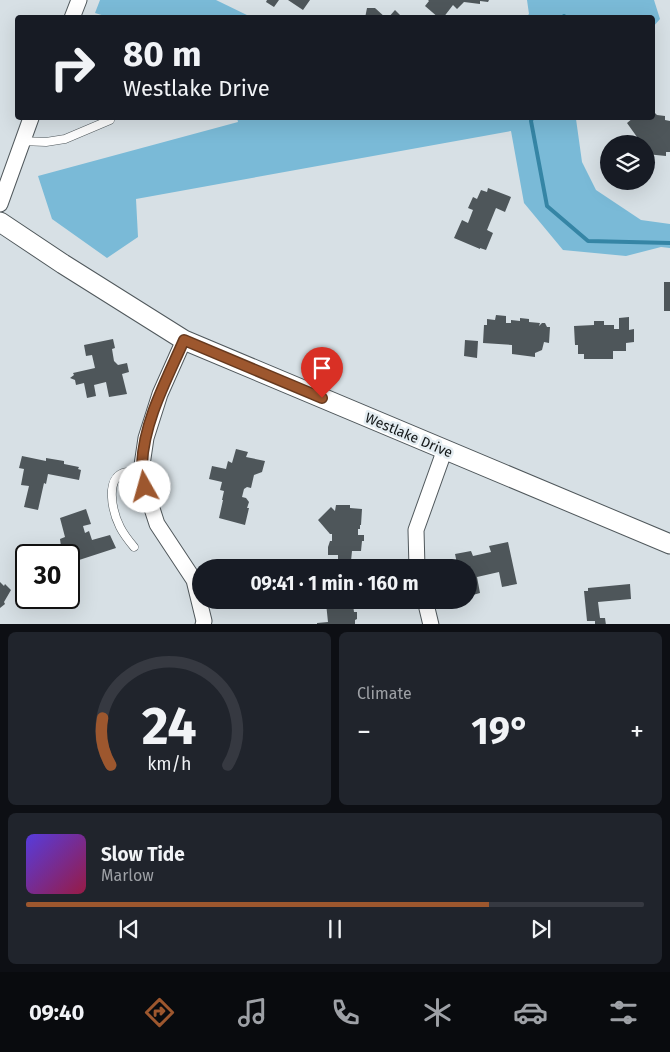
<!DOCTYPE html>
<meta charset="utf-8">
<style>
:root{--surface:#171b24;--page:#20242c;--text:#f1f3f6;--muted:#9ea1a6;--line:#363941;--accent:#9d572e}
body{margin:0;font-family:"Fira Sans",sans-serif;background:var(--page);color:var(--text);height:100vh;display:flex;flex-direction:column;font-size:19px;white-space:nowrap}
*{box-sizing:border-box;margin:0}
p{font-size:16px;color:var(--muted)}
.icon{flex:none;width:28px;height:28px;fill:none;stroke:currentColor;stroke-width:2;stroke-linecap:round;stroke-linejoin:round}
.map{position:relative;height:624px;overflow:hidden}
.sheet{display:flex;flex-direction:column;gap:8px;padding:8px;background:#0d0f14;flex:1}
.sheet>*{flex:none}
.banner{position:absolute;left:15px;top:15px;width:640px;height:105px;border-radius:5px;box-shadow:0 5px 20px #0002;background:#171b24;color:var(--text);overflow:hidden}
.tools{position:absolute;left:600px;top:135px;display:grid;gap:10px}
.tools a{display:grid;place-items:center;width:55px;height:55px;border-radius:50%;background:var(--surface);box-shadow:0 5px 20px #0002;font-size:25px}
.speed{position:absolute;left:15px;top:544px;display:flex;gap:10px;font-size:25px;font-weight:700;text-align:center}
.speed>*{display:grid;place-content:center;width:65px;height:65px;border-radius:50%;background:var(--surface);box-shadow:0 5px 20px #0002;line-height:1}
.speed .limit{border:2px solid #111;border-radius:8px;background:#fff;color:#111}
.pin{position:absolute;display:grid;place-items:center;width:42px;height:42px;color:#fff;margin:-51px -21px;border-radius:50% 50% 50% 0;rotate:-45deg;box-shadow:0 0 5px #0007}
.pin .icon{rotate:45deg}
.me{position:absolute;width:55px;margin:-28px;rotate:353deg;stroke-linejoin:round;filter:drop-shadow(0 0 4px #0008)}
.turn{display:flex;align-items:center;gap:18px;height:105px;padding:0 25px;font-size:22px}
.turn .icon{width:65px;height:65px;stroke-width:2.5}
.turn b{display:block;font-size:35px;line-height:42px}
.big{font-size:38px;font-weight:700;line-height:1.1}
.sheet .card{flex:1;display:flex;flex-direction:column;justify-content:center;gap:8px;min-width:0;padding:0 18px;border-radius:8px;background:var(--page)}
.sheet .dial{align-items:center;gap:0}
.dial svg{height:130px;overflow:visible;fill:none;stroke:var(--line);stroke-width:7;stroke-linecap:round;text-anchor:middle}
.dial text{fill:var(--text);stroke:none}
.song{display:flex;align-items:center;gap:15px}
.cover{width:60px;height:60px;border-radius:8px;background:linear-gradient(135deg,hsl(250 70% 55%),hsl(340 70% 35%))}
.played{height:5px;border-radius:2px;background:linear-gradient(90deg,var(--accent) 75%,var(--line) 75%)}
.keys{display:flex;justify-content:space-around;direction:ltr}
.heat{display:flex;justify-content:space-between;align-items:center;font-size:28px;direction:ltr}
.sheet .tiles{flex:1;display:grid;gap:8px;grid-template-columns:1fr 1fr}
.card:last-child{grid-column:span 2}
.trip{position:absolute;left:192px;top:559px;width:285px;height:50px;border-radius:25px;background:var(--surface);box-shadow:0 5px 20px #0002;font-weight:700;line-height:50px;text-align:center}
.tabs{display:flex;height:80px;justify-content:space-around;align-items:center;background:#090b0e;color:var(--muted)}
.tabs .icon{width:35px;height:35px}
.tabs .selected{color:var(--accent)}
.tabs b{font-size:22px;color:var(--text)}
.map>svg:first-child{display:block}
.green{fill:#7abad7}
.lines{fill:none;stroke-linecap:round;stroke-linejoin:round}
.stream{stroke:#3585a5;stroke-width:4}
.building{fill:#4e565a}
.service-casing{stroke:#50585c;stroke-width:9}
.minor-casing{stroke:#50585c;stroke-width:17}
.tertiary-casing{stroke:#50585c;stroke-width:21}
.service{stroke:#fff;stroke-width:8}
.minor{stroke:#fff;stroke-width:15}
.tertiary{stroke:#fff;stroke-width:19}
.route-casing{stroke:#66391e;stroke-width:12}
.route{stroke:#9d572e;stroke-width:9}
.labels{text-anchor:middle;stroke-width:5;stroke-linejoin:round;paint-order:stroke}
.street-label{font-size:14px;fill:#131718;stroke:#e4edf2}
</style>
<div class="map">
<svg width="670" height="625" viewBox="0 0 670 625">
<rect width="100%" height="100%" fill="#d7e0e5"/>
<path class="green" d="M100,0H216L251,17H108L95,13Z
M527,0H654L660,19L653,27L652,18L526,17L529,14Z
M237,118H577L576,119L582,162L596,190L641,220L670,224V248L661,247L626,256L563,250L524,203L511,131L136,199L138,237L107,258L52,219L38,176L238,122Z"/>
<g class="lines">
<path class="stream" d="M564,18V16
M532,118L531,121L547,206L588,241L670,243"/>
</g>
<path class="building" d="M267,0H279L274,7L266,2Z
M288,0H310L303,10Z
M428,0H489L488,2L480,1V4L464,2L457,9L453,5L443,18H439L425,6L429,1Z
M367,8H375L386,18H365Z
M395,10L403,18H388Z
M652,110L657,115L665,116V120L670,121V152H666V156L646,154V144H637V137L627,123L633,118H652Z
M488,188L511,197L505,212L496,208L487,230L493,233L486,250L480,248V249L454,238L462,220L468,223L473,210L468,208L473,197L477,199L481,190L487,192Z
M664,282H670V311H664Z
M496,315L506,316V323H511V320L520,321V318L529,319V322L540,323L539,326L542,323H545L547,327H550L549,343L544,342L542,350L535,353V357L512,354V345L483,343L484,325H487V319L495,320Z
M629,317V330L634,329V342L626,343V351H613V359H584V354H578V345H575L574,326L594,325V321H604V325H614V329H619V318Z
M113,339L115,348L112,349L114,361L118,365L127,363L129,372L122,374L127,394L109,397L106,382L94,385L96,396L87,398L84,383L76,385L75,380L70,378L74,375L73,373L95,368L92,355L86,356L84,345Z
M465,340L478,341L477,358L464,356Z
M236,449L248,452L246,457L265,461L262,472L254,475L251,488L247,487L244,489L242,497L246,498L249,502L247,508H249L245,525L219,518L223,500H222L224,491L220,490L222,482L209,479L212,466L226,469L228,461L232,463Z
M22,456L46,461V458L64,461V464L79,467L78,469L81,470L79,480L48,474L46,484L44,483L38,510L24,507L29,486L21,485L24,469L19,468Z
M336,505H350V508L362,509L361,525H360V529H358V535H364V541H362L361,551H352L351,561L338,560V555H328V547L330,541H332V534H330L318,520L331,507L335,511Z
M86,509L91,524L83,526L85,533L89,531L92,540L110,535L116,548L76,561L72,548L64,550L61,546L60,539L65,537L60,518Z
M508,542L517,584L502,587L499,572L477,577L480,593L469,596V568H458L455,554L471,551L473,556L491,552L489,546Z
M0,582L4,586L5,584L11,590L4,602L5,604L0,608Z
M630,584L631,599L598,602L600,618H605L606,625H595V621H587L584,591H588V588Z
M329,600H359L360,605H353L354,612H357V619L355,620V625H317V623L328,622L326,603H329Z"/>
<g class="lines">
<defs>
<path id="service" d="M21,141L46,142L65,139L110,120
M134,547C129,541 124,535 120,527C113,513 103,476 127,472C132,471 138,473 143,473"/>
<path id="minor" d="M72,18L79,0
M0,204L31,118
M184,340L160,394L146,438L142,465L145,487L157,524L194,580L204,621L203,625
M417,568L416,530L445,449
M425,600L431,625"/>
<path id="tertiary" d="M0,222L63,264L184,340L670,544"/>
</defs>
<use href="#service" class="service-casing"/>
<use href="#minor" class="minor-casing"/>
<use href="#tertiary" class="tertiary-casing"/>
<use href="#service" class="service"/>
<use href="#minor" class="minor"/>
<use href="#tertiary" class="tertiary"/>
</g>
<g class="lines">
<defs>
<path id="route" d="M145,487C144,480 142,471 142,464C144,421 167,379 184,340L322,398"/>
</defs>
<use href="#route" class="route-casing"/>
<use href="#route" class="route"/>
</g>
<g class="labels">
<g class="street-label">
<text transform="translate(409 435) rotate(23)" y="5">Westlake Drive</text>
</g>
</g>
</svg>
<div class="tools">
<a><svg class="icon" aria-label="layers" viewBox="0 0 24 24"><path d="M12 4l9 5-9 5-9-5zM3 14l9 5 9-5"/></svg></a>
</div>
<div class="speed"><div class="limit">30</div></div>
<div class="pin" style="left:322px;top:398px;background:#d93025"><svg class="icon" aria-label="arrive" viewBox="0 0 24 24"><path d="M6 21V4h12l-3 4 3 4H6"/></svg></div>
<svg class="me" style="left:145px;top:487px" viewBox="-20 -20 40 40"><circle r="19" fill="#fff"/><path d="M0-13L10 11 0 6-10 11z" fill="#9d572e"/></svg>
<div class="trip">09:41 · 1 min · 160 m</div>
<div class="banner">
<div class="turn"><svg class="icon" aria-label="right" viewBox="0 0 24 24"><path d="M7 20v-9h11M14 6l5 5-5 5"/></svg><div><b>80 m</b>Westlake Drive</div></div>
</div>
</div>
<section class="sheet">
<div class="tiles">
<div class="card dial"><svg viewBox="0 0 100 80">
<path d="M14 69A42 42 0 1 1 86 69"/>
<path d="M14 69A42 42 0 0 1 9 40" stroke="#9d572e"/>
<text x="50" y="56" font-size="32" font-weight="700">24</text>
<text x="50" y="72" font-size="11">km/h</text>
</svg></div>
<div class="card"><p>Climate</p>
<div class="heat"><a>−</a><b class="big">19°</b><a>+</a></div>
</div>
<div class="card">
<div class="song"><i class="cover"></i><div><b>Slow Tide</b><p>Marlow</p></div></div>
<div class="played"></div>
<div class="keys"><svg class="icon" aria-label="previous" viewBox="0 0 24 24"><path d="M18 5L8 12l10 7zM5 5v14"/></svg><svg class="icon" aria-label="pause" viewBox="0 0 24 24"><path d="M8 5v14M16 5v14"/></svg><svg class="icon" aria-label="next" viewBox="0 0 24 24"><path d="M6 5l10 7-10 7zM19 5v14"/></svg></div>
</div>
</div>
</section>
<nav class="tabs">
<b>09:40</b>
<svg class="icon selected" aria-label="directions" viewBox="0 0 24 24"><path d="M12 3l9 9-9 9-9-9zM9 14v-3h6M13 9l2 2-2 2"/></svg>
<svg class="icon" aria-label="music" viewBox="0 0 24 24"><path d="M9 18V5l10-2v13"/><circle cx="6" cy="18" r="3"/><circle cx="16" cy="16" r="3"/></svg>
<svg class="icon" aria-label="phone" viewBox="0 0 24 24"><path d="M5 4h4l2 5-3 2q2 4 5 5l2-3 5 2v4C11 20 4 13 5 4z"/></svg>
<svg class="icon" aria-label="climate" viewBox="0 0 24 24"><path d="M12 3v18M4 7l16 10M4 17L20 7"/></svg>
<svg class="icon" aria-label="car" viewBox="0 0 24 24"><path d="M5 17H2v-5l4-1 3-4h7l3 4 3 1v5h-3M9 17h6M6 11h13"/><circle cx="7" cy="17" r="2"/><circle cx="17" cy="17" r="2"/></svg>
<svg class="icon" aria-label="filters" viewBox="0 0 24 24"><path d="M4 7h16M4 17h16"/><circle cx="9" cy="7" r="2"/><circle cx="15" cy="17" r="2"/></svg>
</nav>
